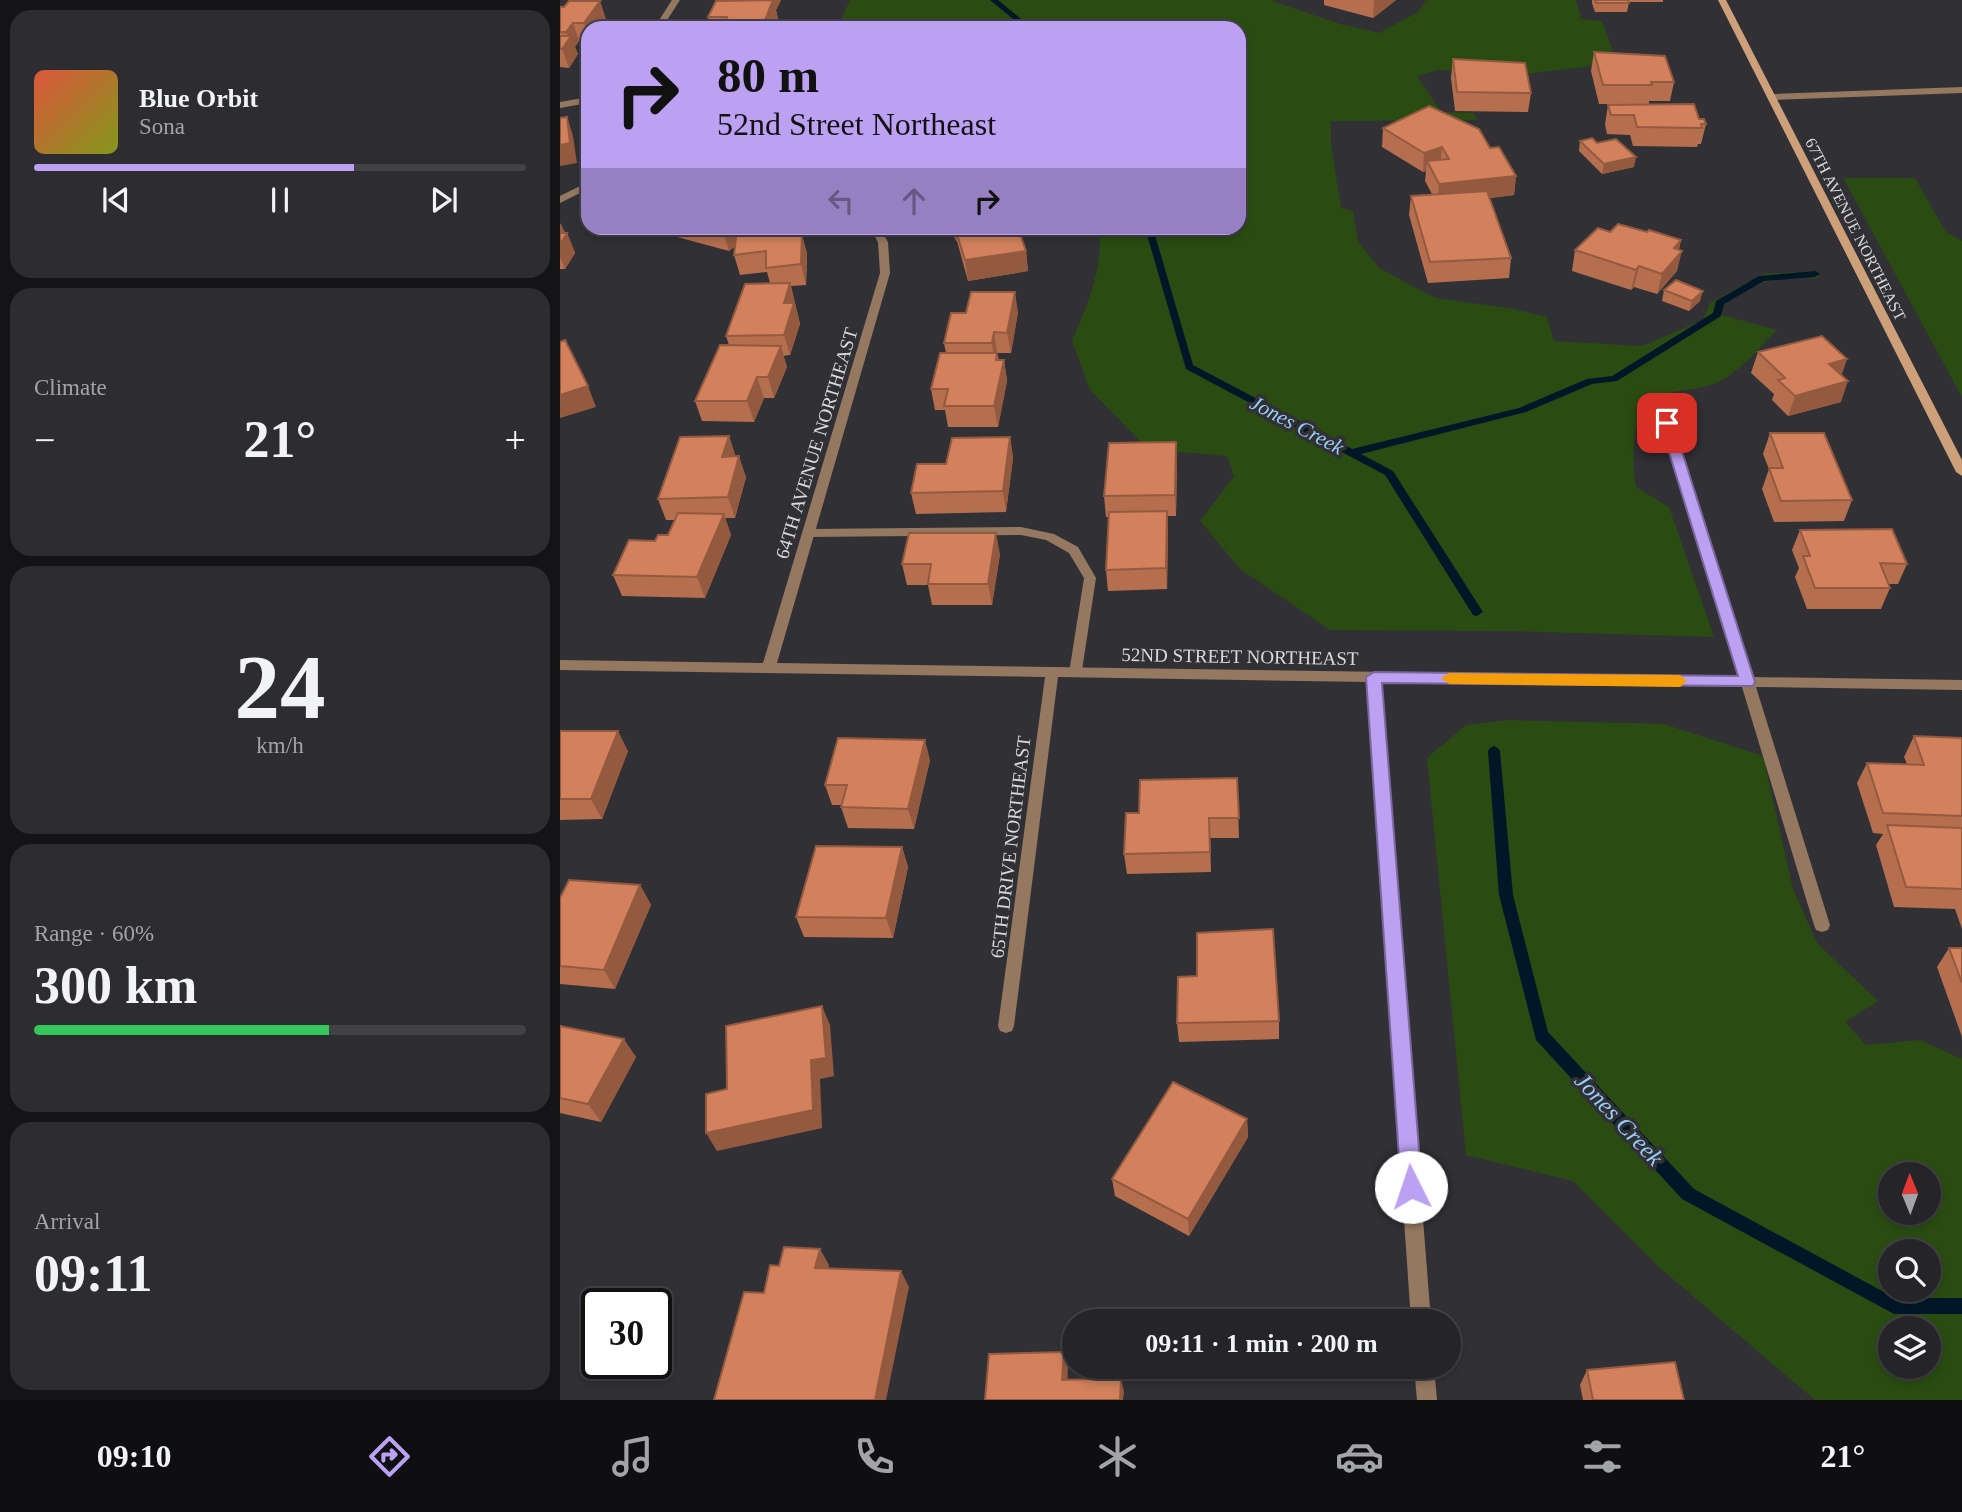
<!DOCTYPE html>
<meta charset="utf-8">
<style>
:root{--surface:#252428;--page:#2d2c30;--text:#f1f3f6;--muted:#a3a4a8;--line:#424145;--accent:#bca0f2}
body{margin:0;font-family:"Times New Roman",serif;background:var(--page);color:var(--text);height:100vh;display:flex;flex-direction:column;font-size:26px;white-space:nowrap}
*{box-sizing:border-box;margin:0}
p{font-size:23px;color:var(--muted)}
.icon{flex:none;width:38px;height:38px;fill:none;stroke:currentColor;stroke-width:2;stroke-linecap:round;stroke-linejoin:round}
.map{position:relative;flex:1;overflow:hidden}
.sheet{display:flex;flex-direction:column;gap:10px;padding:10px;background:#141416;width:560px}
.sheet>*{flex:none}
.guide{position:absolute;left:21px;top:21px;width:665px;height:214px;border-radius:21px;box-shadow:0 4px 10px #0003,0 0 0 2px var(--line);background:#bca0f2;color:#111;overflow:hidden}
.needle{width:46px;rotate:359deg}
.fabs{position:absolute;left:1318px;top:1162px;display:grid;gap:14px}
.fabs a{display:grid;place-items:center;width:63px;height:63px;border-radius:50%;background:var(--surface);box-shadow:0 4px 10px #0003,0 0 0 2px var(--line);font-size:35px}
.speed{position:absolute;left:21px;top:1288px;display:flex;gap:14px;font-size:35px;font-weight:700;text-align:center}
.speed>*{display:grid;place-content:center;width:91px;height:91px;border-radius:50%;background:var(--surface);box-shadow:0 4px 10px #0003,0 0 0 2px var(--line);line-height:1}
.speed .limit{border:4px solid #111;border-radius:10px;background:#fff;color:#111}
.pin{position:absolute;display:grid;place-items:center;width:60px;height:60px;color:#fff;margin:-30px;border-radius:14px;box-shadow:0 4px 10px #0006}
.me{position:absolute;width:77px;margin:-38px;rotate:356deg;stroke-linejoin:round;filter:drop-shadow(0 0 5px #0008)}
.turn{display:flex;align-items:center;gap:24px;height:147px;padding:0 21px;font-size:32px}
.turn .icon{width:91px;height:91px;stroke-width:2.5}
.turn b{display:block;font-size:49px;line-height:60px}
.lanes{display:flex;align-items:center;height:66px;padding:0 21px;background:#0003;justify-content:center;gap:35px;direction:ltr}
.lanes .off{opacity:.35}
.big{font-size:52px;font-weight:800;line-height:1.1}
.sheet .tile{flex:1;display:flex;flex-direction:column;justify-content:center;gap:10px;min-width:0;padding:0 24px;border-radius:21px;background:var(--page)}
.sheet .dial{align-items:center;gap:0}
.dial b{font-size:91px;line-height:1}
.song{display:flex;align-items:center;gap:21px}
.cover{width:84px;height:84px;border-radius:10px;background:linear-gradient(135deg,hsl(10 70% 55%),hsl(70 70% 35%))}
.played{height:7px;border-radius:4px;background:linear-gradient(90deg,var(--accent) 65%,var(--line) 65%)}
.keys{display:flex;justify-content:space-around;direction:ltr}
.heat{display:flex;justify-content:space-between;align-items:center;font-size:38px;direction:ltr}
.charge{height:10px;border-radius:5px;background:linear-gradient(90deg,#34c759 60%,var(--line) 0)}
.trip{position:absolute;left:502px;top:1309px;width:399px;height:70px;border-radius:35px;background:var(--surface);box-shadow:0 4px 10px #0003,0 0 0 2px var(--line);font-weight:800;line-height:70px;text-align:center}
.tabs{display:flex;height:112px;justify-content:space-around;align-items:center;background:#0f0e10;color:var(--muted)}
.tabs .icon{width:49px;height:49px}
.tabs .on{color:var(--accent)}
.tabs b{font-size:32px;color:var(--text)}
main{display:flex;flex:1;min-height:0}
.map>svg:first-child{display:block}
.green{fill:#2a4c13;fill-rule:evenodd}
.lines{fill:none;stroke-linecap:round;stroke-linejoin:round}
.stream{fill:#011728;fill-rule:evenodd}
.lane{fill:#957860;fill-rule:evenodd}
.street{fill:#957860;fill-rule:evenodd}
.secondary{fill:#cea079;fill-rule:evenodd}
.wall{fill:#b56f4f}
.shaded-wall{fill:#935a40}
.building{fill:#d2815c;stroke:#935a40;stroke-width:2}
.route{fill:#bca0f2;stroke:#7a689d;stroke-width:2}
.slow{fill:#f59e0b}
.labels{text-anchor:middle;stroke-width:7;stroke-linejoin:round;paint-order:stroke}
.far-street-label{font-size:16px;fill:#dadadd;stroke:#313035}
.street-label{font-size:19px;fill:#dadadd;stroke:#313035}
.water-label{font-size:21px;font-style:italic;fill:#96cefb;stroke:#313035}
.near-water-label{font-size:24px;font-style:italic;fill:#96cefb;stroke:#313035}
</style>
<main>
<section class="sheet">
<div class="tile">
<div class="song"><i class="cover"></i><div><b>Blue Orbit</b><p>Sona</p></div></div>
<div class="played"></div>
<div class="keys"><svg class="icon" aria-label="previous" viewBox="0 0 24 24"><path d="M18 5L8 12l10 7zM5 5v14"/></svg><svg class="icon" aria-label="pause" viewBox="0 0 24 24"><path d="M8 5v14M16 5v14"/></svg><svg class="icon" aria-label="next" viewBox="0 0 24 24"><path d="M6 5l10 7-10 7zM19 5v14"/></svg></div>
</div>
<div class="tile"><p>Climate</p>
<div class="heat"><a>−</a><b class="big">21°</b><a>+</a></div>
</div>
<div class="tile dial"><b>24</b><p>km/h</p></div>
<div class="tile"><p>Range · 60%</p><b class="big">300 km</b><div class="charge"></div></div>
<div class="tile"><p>Arrival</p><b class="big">09:11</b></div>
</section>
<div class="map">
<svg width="1402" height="1400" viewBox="0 0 1402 1400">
<rect width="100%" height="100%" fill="#313035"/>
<path class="green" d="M290,0H710L780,24L819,33L858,12L866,0H1016L1021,19L1042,21L1057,63L963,74L878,70L857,76L881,112L914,113L917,120L771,121V144L781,208L793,211L798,241L819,268L875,298L949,308L987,317L994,341L1082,346L1143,320L1150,303L1203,274L1256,271L1259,278C1212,278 1204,278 1164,302L1162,315L1217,330C1200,347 1182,370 1160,381C1144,390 1120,389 1102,395C1069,405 1072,460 1076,487L1109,507L1154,637L948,631L770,630L680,569L640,521L674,476L667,456L588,449L530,390L512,341C527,305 544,267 539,228H679V28H277Z
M1283,178H1355L1386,232L1402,241V397Z
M949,720L1104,724L1203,756L1233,889L1257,943L1318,1001L1285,1022L1306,1045L1360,1040L1402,1059V1400H1255L1099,1267L1013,1181L906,1155L867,758L906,725ZM1330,1174H1368V1213H1330ZM1330,1251H1368V1290H1330ZM1330,1328H1368V1367H1330Z"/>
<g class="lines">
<path class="stream" d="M430,0H438L472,28H464Z
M585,228H593L633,365L792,449L959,408L1027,379L1052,376L1153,313L1156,301L1199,276L1255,271L1260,274L1255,277L1204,281L1164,304L1161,316L1057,381L1032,384L966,412L801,454L833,471L923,612L917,616L913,615L825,475L626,369Z
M934,746L938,748L940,751L953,895L988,1032L1134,1189L1335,1298H1402V1314H1334L1122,1199L976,1040L939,895L928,751L930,748Z"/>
<path class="lane" d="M1402,87V93L1212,100L1208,97L1212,94Z
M28,182V189L0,203V196Z
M461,527L494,534L518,547L536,578L521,677H511L509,673L524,578L509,553L486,540L461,535L248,537L242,533L248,529Z"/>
<path class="street" d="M112,0H120L102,28H94Z
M28,97V103L0,108V102Z
M310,228H320L328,242L330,273L217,663L1178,677L1101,423L1107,419L1113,423L1192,677L1402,680V690L1196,687L1270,925L1268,930L1262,932L1256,930L1254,925L1182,687L821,682L871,1321H851L807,682L498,677L454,1026L452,1031L446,1033L440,1031L438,1026L485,677L0,670V660L203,663L320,273L318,242Z
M854,1367H874L877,1400H857Z"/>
<path class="secondary" d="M1158,0H1166L1402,460V476L1396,472Z"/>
</g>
<path class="wall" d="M161,0H221L216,10L218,19L214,28H151L148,17Z
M764,0H836L813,18L764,5Z
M1032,0H1103V2H1069L1067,12H1035L1032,3Z
M0,7L46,19L28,28V42L19,41L15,47L18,54L9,68L0,67Z
M1034,52L1114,82L1110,101H1089V104L1139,119L1146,124L1141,144H1138L1137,147L1073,146L1070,135L1047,134L1045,124L1048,105L1086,104H1039L1031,71Z
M893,59L971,93L968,112L895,111L891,78Z
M823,128L930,148L956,176L954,195L930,198L951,258L949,278L868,283L849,215L851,196L872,194L865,181L866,171L863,172L822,147Z
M1020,141L1037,143L1074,167L1042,174L1019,151Z
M0,223L5,233H7L15,253L5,269H0Z
M104,228H240L247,254L246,285L231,286L240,324L230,355L223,356L227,367L214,398H204L194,422L142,421L135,401L169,345L166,336L210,283L207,272L180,275L174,255L175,246L169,251L106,234Z
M390,228H458L466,251L468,271L408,281L397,241H396Z
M1050,232H1087L1121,240L1119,249L1117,271L1097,294L1074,287L1071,290L1012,271L1015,250Z
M1104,290L1140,301L1129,311L1102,301Z
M458,312L451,353H437L439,360H444L447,381L438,427H388L385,410H375L371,389L386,353L384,343Z
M1198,352L1282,375L1281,402L1228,416L1212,400L1214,394L1191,373Z
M1210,433L1292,500L1284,521L1214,522L1202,489L1209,469L1203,454Z
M169,436L175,456L186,477L175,518H165L171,535L145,598L62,596L53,575L95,541L108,535L116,520H106L98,499Z
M450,437L453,458L446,512L356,514L351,493L386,464Z
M617,463L616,516H607L608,532L607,589L548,591L546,570L549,517H546L544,496Z
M1240,530L1347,564L1338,584H1328L1330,588L1321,609H1247L1235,577L1239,568L1232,550Z
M440,554L432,605H372L368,585H347L342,564Z
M0,731L68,751L42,819L0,820Z
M1354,736L1402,738V929L1395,909L1334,907L1316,845L1323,834L1313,833L1297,783L1307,763L1347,764L1344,757Z
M370,760L354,829L288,828L281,807L282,805H272L265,785Z
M677,778L679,838H650L651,872L567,874L564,854Z
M342,847L348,867L333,938L244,937L236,917Z
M80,885L91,905L55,989L0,984V898Z
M1389,948H1402V1037L1377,967Z
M719,1021V1039L619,1042L617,1023Z
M0,1026L76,1057L41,1122L0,1113Z
M687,1119L688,1137L629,1236L555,1196L552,1179Z
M1027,1370L1124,1400H1023L1020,1385Z"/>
<path class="shaded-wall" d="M210,0H221L216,10L218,19L214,28H203V25Z
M814,0H836L813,18Z
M40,1L46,19L40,28H28V34L24,23Z
M13,23L19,41L15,47L18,54L9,68L2,49L9,39L6,32Z
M7,117L13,136L17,163L0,166V145Z
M882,147L880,166L867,161L866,171L863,172L864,153Z
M1076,157L1074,167L1042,174L1044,164Z
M956,176L954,195L877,204L879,184Z
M1,224L6,235L7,233L15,253L5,269L0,257V225Z
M168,228H199L169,251L163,231Z
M237,228H240L247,254L246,285L241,264L237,235Z
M394,228H395L397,241H396Z
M1121,240L1117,257L1122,251L1117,271L1097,294L1102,274L1114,248Z
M466,251L468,271L408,281L405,260Z
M1079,266L1074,287L1071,290L1076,270Z
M230,283L240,324L230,355L224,335V303Z
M1143,291L1140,301L1129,311L1132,301Z
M455,292L458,312L451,353L447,333Z
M434,332L437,353L435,364L432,343Z
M221,346L227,367L214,398L208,377Z
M1287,359L1280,380L1269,364Z
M444,360L447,381L438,427L434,406Z
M197,377L204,398L194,422L187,401Z
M1288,381L1281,402L1228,416L1235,396Z
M28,386L36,407L0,418V395Z
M169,436L176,457H162Z
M450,437L453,458L446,512L443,491Z
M616,442L617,463L616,516L615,495Z
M179,456L186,477L175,518L168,497Z
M607,511L608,532L607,589L606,568Z
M164,514L171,535L145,598L137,577Z
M436,533L440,554L432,605L428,584Z
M58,731L68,751L42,819L31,799Z
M365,740L370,760L354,829L348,809Z
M342,847L348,867L333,938L326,918Z
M80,885L91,905L55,989L44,970Z
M262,1006L270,1025L274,1076L260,1079L262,1128L157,1151L146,1133L251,1060Z
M64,1039L76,1057L41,1122L28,1104Z
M687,1119L688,1137L629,1236L628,1219Z
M260,1249L269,1265L264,1283L255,1268Z
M341,1271L349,1287L326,1400H315Z
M504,1352L508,1367L507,1394L502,1380Z
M561,1378L564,1392L563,1400H560Z"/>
<path class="building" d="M213,0L203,25H163L167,17H148L156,1Z
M1035,0H1068L1069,3H1036Z
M9,1H40L24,23H13L6,32H0V7H4Z
M0,36H11L2,49H0Z
M1034,52L1105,56L1114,82H1091L1092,85H1043Z
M893,59L965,63L971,93L897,92Z
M1134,104L1139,119H1144L1146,124H1141L1142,128L1077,127L1074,115H1051L1048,105Z
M869,106L919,129L930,148L939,147L956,176L879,184L867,161L889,159L882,147L864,153L823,128Z
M7,117L10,143L0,145V118Z
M1032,138L1037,143L1056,139L1076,157L1044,164L1020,141Z
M927,191L951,258L870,262L851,196Z
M1058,224L1087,232L1089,230L1121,240L1114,248L1122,251L1102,274L1079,266L1076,270L1015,250L1038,228L1050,232Z
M151,228H168L163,231Z
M177,228H237V235L242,234L241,264L206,268V251L174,255Z
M395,228H458L466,251L405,260Z
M0,233H7L0,244Z
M1116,280L1143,291L1132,301L1104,290Z
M230,283L224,303H234L224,335L166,336L185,284Z
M411,292H455L447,333L434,332L432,343H384L391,313H406Z
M1262,336L1287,359L1269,364L1288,381L1235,396L1218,380L1225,378L1198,352Z
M5,340L28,386L0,395V342Z
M160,345L221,346L208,377H197L187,401H135Z
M380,353H437L436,360H444L434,406H384L388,389H371Z
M1210,433H1264L1292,500L1221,501L1209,468H1223Z
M169,436L162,457L179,456L168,497L98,499L120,437Z
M450,437L443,491L351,493L357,464H386L392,438Z
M616,442L615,495L544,496L549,443Z
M607,511L606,568L546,570L549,512Z
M118,513L164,514L137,577L53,575L69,540L95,541L98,535H108Z
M1332,529L1347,564L1320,563L1330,588H1255L1243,556H1250L1240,530Z
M349,533H436L428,584H368L371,564H342Z
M0,731H58L31,799H0Z
M1354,736L1402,738V816L1323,813L1307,763L1364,765Z
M278,738L365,740L348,809L281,807L287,785H265Z
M677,778L679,818H649L650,852L564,854L566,813H579L580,780Z
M1327,825L1402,828V889L1346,887Z
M256,846L342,847L326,918L236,917Z
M9,880L80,885L44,970L0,966V898Z
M713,929L719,1021L617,1023L618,977L637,976V933Z
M1389,948H1402V983Z
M262,1006L266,1058L251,1060L253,1110L146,1133V1094L167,1089L166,1026Z
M0,1026L64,1039L28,1104L0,1098Z
M613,1082L687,1119L628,1219L552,1179Z
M224,1247L260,1249L255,1268L341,1271L315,1400H154L184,1292L204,1293L210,1265L219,1266Z
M504,1352L502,1380L561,1378L560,1400H425L429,1354Z
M1115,1362L1124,1400H1033L1027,1370Z"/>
<path class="route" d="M1107,419L1113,423L1195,682L1193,686L822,683L862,1187L858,1194L851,1197L844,1194L841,1187L806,677L814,672L1178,676L1100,423Z"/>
<path class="slow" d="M889,673L1120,675L1127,681L1120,687L889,684L881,678Z"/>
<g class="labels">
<g class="far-street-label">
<text transform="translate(1296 229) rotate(63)" y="6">67TH AVENUE NORTHEAST</text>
</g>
<g class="street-label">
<text transform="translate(256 443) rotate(-73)" y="7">64TH AVENUE NORTHEAST</text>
<text transform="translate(680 656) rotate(1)" y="7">52ND STREET NORTHEAST</text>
<text transform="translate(450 847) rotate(-83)" y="7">65TH DRIVE NORTHEAST</text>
</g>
<g class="water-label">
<text transform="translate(737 425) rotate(28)" y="7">Jones Creek</text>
</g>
<g class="near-water-label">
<text transform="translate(1059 1119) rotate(47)" y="8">Jones Creek</text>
</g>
</g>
</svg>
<div class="fabs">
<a><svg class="needle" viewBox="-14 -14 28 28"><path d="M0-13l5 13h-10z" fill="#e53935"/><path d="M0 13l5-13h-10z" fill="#a3a4a8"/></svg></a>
<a><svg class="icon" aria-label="search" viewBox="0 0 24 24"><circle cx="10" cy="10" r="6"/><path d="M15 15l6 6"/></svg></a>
<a><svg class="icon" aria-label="layers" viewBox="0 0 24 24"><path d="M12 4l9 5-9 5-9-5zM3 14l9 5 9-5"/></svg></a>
</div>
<div class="speed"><div class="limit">30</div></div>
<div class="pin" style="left:1107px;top:423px;background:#d93025"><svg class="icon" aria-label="arrive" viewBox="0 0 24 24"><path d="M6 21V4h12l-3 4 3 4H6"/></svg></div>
<svg class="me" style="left:851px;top:1187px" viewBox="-20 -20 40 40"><circle r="19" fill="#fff"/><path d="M0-13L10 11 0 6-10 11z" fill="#bca0f2"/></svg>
<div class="trip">09:11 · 1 min · 200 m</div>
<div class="guide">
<div class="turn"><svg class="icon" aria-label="right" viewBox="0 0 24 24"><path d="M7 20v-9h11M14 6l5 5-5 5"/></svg><div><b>80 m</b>52nd Street Northeast</div></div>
<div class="lanes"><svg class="icon off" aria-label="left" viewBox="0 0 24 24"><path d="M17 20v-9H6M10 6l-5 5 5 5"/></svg><svg class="icon off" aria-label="ahead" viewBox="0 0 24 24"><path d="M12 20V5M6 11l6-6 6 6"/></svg><svg class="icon" aria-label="right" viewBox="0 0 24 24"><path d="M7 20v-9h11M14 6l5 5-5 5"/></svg></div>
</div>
</div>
</main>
<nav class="tabs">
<b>09:10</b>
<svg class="icon on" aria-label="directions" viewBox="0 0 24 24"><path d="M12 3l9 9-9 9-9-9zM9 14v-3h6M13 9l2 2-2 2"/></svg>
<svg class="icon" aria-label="music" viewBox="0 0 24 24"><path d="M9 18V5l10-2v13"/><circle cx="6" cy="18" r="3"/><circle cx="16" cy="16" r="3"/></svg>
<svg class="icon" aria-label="phone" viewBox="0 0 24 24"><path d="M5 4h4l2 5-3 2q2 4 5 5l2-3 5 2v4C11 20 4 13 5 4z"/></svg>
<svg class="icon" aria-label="climate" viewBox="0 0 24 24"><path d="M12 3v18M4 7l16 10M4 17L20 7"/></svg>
<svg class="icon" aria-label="car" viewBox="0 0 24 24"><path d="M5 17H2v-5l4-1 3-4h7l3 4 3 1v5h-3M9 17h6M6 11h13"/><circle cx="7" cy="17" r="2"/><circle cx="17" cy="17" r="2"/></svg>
<svg class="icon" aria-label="filters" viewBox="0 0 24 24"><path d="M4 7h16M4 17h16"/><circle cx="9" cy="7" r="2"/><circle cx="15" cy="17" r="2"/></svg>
<b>21°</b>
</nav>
